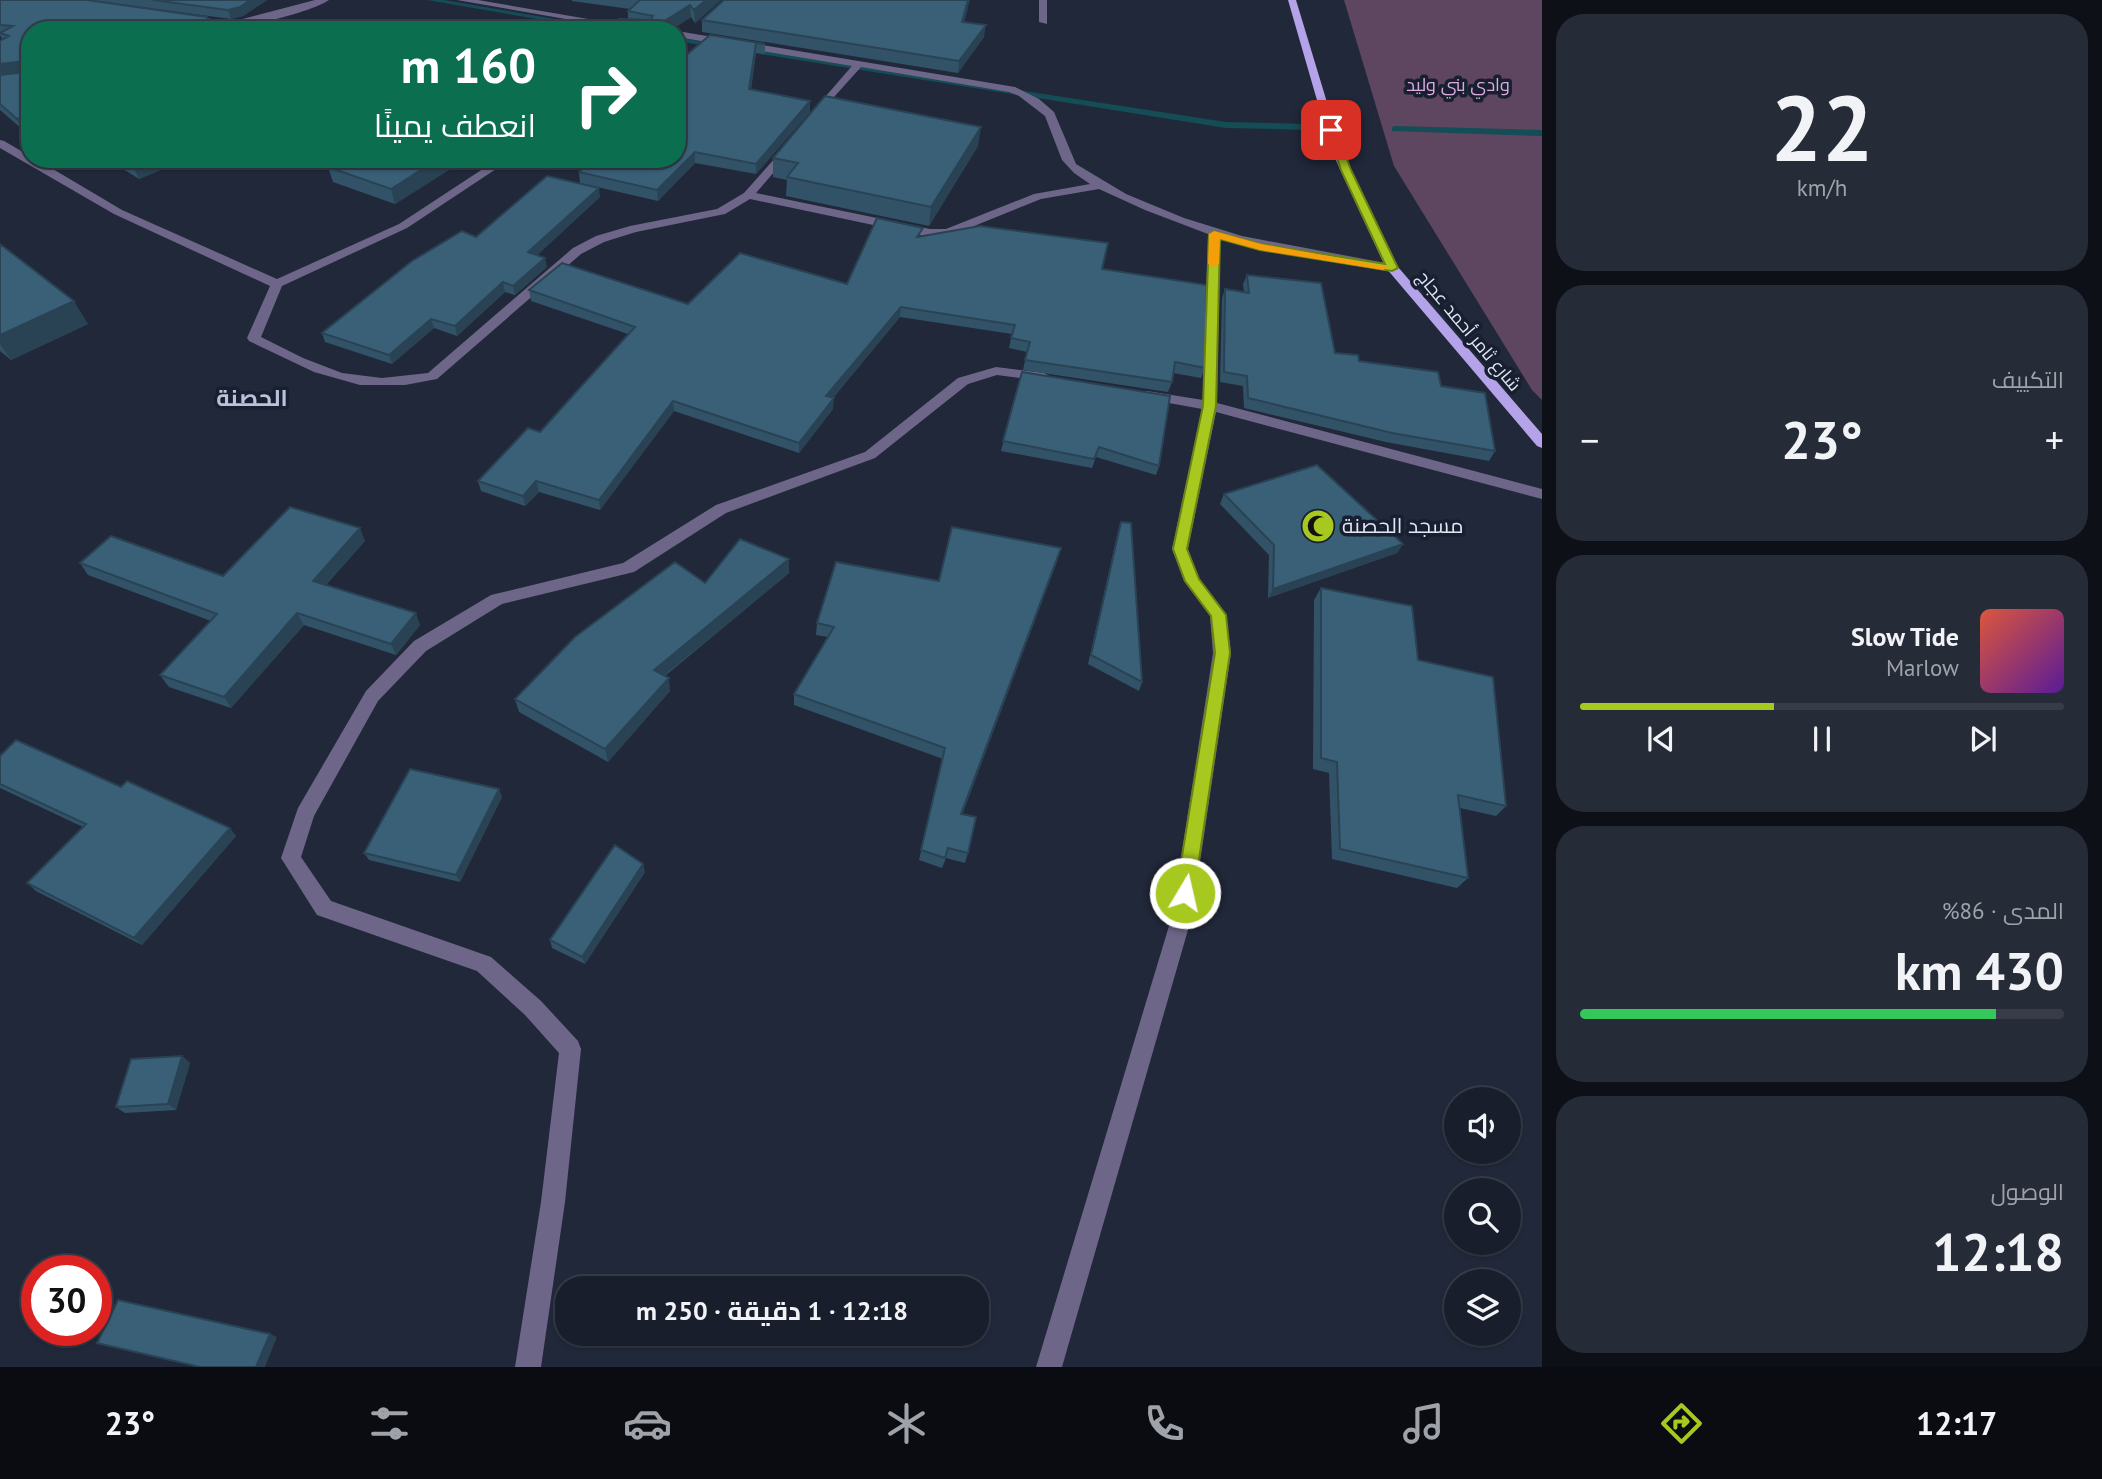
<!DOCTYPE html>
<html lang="ar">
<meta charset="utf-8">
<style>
:root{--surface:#191e2c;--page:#262b38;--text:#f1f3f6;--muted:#9fa2a9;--line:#373c48;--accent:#a7c81f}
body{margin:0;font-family:"PT Sans",Cairo,sans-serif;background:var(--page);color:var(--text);direction:rtl;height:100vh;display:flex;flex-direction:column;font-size:26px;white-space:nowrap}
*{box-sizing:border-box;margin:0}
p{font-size:23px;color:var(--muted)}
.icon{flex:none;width:38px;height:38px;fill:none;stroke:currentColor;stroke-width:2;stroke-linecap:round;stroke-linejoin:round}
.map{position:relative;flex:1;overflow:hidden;direction:ltr}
.side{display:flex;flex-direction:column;gap:14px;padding:14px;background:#0e1018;width:560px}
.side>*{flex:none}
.hud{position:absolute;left:21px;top:21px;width:665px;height:147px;border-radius:28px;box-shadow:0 2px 5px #0004,0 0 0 2px var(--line);direction:rtl;background:#0b6e4f;color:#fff;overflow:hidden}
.tools{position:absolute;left:1444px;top:1087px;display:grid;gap:14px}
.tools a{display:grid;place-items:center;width:77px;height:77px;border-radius:50%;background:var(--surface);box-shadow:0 2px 5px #0004,0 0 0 2px var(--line);font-size:35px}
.speed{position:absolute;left:21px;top:1255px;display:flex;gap:14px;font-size:35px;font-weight:700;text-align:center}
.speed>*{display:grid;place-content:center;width:91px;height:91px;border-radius:50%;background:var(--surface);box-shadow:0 2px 5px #0004,0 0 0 2px var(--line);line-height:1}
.speed .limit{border:10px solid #d22;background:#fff;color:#111}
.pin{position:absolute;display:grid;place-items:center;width:60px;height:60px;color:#fff;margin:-30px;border-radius:14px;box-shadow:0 4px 10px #0006}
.me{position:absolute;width:77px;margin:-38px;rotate:9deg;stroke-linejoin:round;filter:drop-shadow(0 0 5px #0008)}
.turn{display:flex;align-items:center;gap:24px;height:147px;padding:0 35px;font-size:32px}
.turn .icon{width:91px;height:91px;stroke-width:2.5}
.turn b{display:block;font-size:49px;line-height:60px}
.big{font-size:52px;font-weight:700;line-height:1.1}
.side .widget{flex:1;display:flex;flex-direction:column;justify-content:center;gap:10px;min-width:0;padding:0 24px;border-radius:28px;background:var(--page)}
.side .dial{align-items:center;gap:0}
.dial b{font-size:91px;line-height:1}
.song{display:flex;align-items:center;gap:21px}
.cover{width:84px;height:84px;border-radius:10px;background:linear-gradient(135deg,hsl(10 70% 55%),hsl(270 70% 35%))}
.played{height:7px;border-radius:4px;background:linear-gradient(90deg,var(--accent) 40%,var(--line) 40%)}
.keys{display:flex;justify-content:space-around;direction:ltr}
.heat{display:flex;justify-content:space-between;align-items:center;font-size:38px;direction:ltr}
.charge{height:10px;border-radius:5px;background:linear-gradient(90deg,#34c759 86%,var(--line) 0)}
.trip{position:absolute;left:555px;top:1276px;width:434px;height:70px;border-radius:28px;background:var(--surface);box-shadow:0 2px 5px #0004,0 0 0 2px var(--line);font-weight:700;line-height:70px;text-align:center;direction:rtl}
.tab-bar{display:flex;height:112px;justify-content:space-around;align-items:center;background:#0a0c12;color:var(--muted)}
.tab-bar .icon{width:49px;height:49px}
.tab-bar .selected{color:var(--accent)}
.tab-bar b{font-size:32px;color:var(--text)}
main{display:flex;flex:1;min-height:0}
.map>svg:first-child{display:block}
.green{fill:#5e4560}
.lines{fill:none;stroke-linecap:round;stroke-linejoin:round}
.stream{fill:#144d55;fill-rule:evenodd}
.minor{fill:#6e6688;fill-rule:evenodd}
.major{fill:#b4a3e9;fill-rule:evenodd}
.wall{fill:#325367}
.shaded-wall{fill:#294354}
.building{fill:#3a6078;stroke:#294354;stroke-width:2}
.route{fill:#a7c81f;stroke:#6d8214;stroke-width:2}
.slow{fill:#f59e0b}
.labels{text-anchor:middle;stroke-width:7;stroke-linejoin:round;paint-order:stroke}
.far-park-label{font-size:18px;fill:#dcace0;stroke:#171f30}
.far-street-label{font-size:18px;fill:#e1e6f2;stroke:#171f30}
.poi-label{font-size:21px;fill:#e1e6f2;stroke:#171f30;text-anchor:start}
.far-district-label{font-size:23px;font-weight:bold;fill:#b8c2d9;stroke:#171f30}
</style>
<main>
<section class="side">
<div class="widget dial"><b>22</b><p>km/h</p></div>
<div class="widget"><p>التكييف</p>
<div class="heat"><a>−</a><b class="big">23°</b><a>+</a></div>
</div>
<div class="widget">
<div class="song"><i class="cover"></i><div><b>Slow Tide</b><p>Marlow</p></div></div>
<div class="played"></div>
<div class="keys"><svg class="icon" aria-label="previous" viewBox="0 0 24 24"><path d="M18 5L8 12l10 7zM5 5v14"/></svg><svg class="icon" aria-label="pause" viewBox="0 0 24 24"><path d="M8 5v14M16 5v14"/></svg><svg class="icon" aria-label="next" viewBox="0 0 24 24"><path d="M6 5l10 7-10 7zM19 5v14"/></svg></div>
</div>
<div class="widget"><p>المدى · 86%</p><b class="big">430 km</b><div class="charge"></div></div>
<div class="widget"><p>الوصول</p><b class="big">12:18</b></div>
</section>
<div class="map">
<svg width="1542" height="1367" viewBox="0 0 1542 1367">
<rect width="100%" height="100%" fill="#21283a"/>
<path class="green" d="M1344,0H1542V400L1532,390L1394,166Z"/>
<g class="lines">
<path class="stream" d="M427,0H444L620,30H601Z
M677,37L717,44L721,46L717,48L677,41Z
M745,48L1226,122L1309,124L1313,127L1309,130L1226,128L748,52H745Z
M1395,126L1542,130V136L1392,131V127Z"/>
<path class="minor" d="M315,0H329C310,13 237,30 213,30V26L217,25L181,18L186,15L231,22Z
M457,0H478L652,30H629Z
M1039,0H1047V24L1039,22Z
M677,31L1015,87L1039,99L1054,112L1076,164L1126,194L1184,218L1242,236L1396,265L1398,268L1392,272L1299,256L1220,237L1217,403L1542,489V499L1216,412L1188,549L1199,579L1226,615L1231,653L1192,916L1062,1367H1036L1172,916L1213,653L1210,616L1184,581L1172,549L1202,409L1147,399L1140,395L1147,391L1203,400L1208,234L1145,210L1099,189L1041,199L952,235L930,237L750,199L725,214L636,232L604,242L581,254L437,379L405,385H360L314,372L249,341L247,338L270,286L114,214L0,148V140L4,141L30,156V159H36L122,210L277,279L399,224L498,159H511L407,228L282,286L261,337L303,358L342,373L382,378L428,373L573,248L596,236L630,226L717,209L744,193L784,148L793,150L756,193L930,229H946L1034,194L1090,184L1074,173L1062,160L1045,116L1019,96L1009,92L861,67L816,117L811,114L812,112L852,66L677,37Z
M996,367L1044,373L1051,377L1044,381L997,375L968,384L875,458L726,513L634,572L502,604L426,651L378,701L314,816L301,857L331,901L491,957L541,1001L578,1041L581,1049L565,1202L541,1367H515L541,1202L559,1053L525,1015L477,971L317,915L281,858L298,808L366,691L414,641L491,595L623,563L716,505L865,452L958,378Z"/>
<path class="major" d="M1288,0H1296L1342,152L1398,267L1542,434V448L1537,446L1386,268L1332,152Z"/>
</g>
<path class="wall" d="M0,0L215,23L218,30H30V126L22,129L0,110V75L25,72L0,74V41L2,39L0,35Z
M89,0H267L243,16L231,19Z
M572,0H721L695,23L691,17L671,30H607L628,19V11L630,9L572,1Z
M702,20L964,22L984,37L958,73L702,32Z
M710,35L765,44V54L756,53L751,90L810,112L756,174L695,163L658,201L580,183L579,172L677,159Z
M978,146L929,226L786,196L787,180L773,177V158Z
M107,159H187L139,179Z
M342,159H466L395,204L333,182L328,167Z
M600,197L537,255L547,267L515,295L505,292L457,336L434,328L392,364L325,342L322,333L476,237Z
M922,237L1102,269L1205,368L1201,378L1173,373L1172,382L1168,392L1023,370L1027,352L1009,348L1012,334L900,317L833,398V409L799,453L674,411L600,510L539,492L525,506L481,491L478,481L540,432L628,334L531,301L529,290L688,304L847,284Z
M0,244L88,324L11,360L0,351Z
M1247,275L1335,353L1441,386L1495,451L1489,461L1386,442L1244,408L1243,386L1220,382L1222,298L1225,289L1244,292L1243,284Z
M1022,372L1159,466L1156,475L1096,457L1092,468L1001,451Z
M1224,494L1403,544L1397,553L1268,598L1269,555L1220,504Z
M1121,522L1142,682L1139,691L1088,664L1118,531Z
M365,541L326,585L420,625L396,655L304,625L231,708L169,687L160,675L211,621L88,575L80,563L223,576Z
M789,559V573L665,676L670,691L608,762L519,712L515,699L705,583Z
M1058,559L962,814L968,853L965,863L946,858L942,868L919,860L943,759L794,705V694L828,637L816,635L817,623L939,581Z
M1321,588L1418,660L1506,806L1496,816L1460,808L1468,878L1457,888L1332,859L1329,773L1313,769L1314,600Z
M0,756L121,787L236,836L142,945L36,891L27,883L83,827L0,788Z
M499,789L502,797L460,882L369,860L364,853Z
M645,872L585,964L552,948L550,940Z
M182,1056L190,1063L176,1110L125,1113L116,1107Z"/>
<path class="shaded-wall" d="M250,0H267L243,16L231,19L228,10Z
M706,0H721L695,23L694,10Z
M968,0H970L961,35L962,22Z
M690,5L691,17L671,30H650Z
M207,17L210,26L215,23L218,30H205Z
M986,25L984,37L958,73L959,61Z
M756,43V53L749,100V89Z
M27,61L30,71L0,74V64Z
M810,101V112L756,174V164Z
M30,115V126L22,129L17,119Z
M981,127L978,146L929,226L931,207Z
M695,152V163L658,201L657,190Z
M157,159H187L139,179L134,169Z
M438,159H466L395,204L391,189Z
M599,188L600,197L530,262L528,252Z
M545,258L547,267L515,295L513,286Z
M503,282L505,292L457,336L455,326Z
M74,301L88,324L11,360L0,344V335Z
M901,307L900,317L826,406V396Z
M431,319L434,328L392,364L389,355Z
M834,398L833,409L799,453V443Z
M673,401L674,411L600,510L599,500Z
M536,481L539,492L525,506L523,496Z
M360,528L365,541L318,593L313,581Z
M1403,544L1397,553L1268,598L1273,589Z
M1061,548L1058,559L959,824L961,814Z
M789,559V573L655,683L654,670Z
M297,613L304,625L231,708L224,697Z
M416,613L420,625L396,655L391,644Z
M669,678L670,691L608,762L605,749Z
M499,789L502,797L460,882L456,875Z
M230,828L236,836L142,945L134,938Z
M643,864L645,872L585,964L582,957Z
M182,1056L190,1063L176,1110L168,1104Z
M270,1334L277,1337L265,1367H256Z"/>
<path class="building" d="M0,0H87L207,17L208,22L215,23L205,30H30V115L17,119L0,104V75L25,72L27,61L0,64V41L9,36L0,33L13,26L0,25Z
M153,0H250L240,7L228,10Z
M640,0H706L694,10L690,5L650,30H607L619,19L651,20L653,16L628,11Z
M724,0H968L962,22L986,25L959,61L702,20Z
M710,35L765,44L756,43L749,89L810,101L756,164L695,152L657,190L579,172L593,159H677V63Z
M825,96L981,127L931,207L787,177L798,163L773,158Z
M119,159H157L134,169Z
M342,159H438L391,189L328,167Z
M547,176L599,188L528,252L545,258L513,286L503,282L455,326L431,319L389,355L322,333L412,261L462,231L476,237Z
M877,218L923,228L917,237L980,226L1108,243L1102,269L1207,285L1205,368L1175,362L1172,382L1025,360L1030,342L1011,338L1015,325L901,307L826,396L834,398L799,443L673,401L599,500L536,481L523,496L478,481L528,428L540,432L635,327L529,290L562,263L688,304L740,253L847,284Z
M0,244L74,301L0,335Z
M1247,275L1321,283L1335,353L1358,355L1359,361L1438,372L1441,386L1485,393L1495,451L1392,433L1248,398L1247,376L1224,372L1225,289L1249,293Z
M1022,372L1170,396L1159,466L1099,447L1094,459L1003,441Z
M1317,465L1403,544L1273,589L1274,545L1224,494Z
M290,507L360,528L313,581L416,613L391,644L297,613L224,697L160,675L217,614L80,563L111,536L223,576Z
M1121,522L1131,523L1142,682L1091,655Z
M952,527L1061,548L961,814L976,817L968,853L948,848L945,858L921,850L945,748L794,694L834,627L817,623L836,562L939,581Z
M740,539L789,559L654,670L669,678L605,749L515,699L575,637L675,562L705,583Z
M1321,588L1412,606L1418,660L1493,677L1506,806L1458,795L1468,878L1340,849L1337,762L1321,758Z
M16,740L121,787L127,781L230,828L134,938L27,883L86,824L0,784V756Z
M410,769L499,789L456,875L364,853Z
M615,845L643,864L582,957L550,940Z
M182,1056L168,1104L116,1107L131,1059Z
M118,1300L270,1334L256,1367H200L97,1343Z"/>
<path class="route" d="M1327,128L1336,130L1351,170L1398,268L1392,271L1260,250L1220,239L1216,406L1187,549L1199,579L1226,615L1230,653L1194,893L1191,899L1185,901L1178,899L1176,893L1215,653L1211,616L1185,581L1173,549L1203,406L1209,234L1214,231L1261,244L1385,264L1341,170Z"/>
<path class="slow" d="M1214,231L1261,244L1389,267L1383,270L1260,250L1220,239L1219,264L1214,267L1208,264L1209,234Z"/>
<defs>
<symbol id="mosque-disc" viewBox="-11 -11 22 22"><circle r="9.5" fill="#a7c81f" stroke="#171f30"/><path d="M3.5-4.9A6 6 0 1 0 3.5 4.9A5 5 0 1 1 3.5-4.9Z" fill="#111"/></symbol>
</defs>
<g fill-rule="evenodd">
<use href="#mosque-disc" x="1299" y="507" width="38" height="38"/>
</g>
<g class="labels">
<g class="far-park-label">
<text x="1458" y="91">وادي بني وليد</text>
</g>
<g class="far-street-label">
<text transform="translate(1469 331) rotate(50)" y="6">شارع ثامر أحمد عجاج</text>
</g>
<g class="poi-label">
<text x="1342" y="533">مسجد الحصنة</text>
</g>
<g class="far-district-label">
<text x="252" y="406">الحصنة</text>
</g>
</g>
</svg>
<div class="tools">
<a><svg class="icon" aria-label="sound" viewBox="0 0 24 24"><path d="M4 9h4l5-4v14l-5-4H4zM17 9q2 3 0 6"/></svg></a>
<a><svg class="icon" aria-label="search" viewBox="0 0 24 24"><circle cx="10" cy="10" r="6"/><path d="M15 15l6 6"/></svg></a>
<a><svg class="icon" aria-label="layers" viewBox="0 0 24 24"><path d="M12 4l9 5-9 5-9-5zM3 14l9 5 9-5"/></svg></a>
</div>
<div class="speed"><div class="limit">30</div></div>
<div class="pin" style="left:1331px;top:130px;background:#d93025"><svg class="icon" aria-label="arrive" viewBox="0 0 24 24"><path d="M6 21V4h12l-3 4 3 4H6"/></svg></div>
<svg class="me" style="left:1185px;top:893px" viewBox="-20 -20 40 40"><circle r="17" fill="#a7c81f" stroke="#fff" stroke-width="3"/><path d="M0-11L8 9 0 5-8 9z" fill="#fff"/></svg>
<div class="trip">12:18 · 1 دقيقة · 250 m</div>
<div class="hud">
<div class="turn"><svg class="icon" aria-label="right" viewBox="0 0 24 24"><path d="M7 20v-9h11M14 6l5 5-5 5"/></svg><div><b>160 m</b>انعطف يمينًا</div></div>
</div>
</div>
</main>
<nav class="tab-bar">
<b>12:17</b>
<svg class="icon selected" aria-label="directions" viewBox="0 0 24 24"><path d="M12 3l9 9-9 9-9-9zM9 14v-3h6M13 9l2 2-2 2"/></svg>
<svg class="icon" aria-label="music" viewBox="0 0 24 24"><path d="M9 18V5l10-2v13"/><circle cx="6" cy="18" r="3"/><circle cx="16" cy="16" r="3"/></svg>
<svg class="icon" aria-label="phone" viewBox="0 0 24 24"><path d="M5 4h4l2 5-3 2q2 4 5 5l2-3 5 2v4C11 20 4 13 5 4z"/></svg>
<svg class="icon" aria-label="climate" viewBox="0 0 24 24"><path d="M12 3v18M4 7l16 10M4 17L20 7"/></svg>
<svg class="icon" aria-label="car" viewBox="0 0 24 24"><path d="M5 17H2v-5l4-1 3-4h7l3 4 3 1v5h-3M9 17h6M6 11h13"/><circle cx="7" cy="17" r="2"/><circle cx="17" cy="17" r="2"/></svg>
<svg class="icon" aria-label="filters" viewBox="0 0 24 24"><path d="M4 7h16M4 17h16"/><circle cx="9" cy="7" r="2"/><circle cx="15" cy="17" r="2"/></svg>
<b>23°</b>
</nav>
